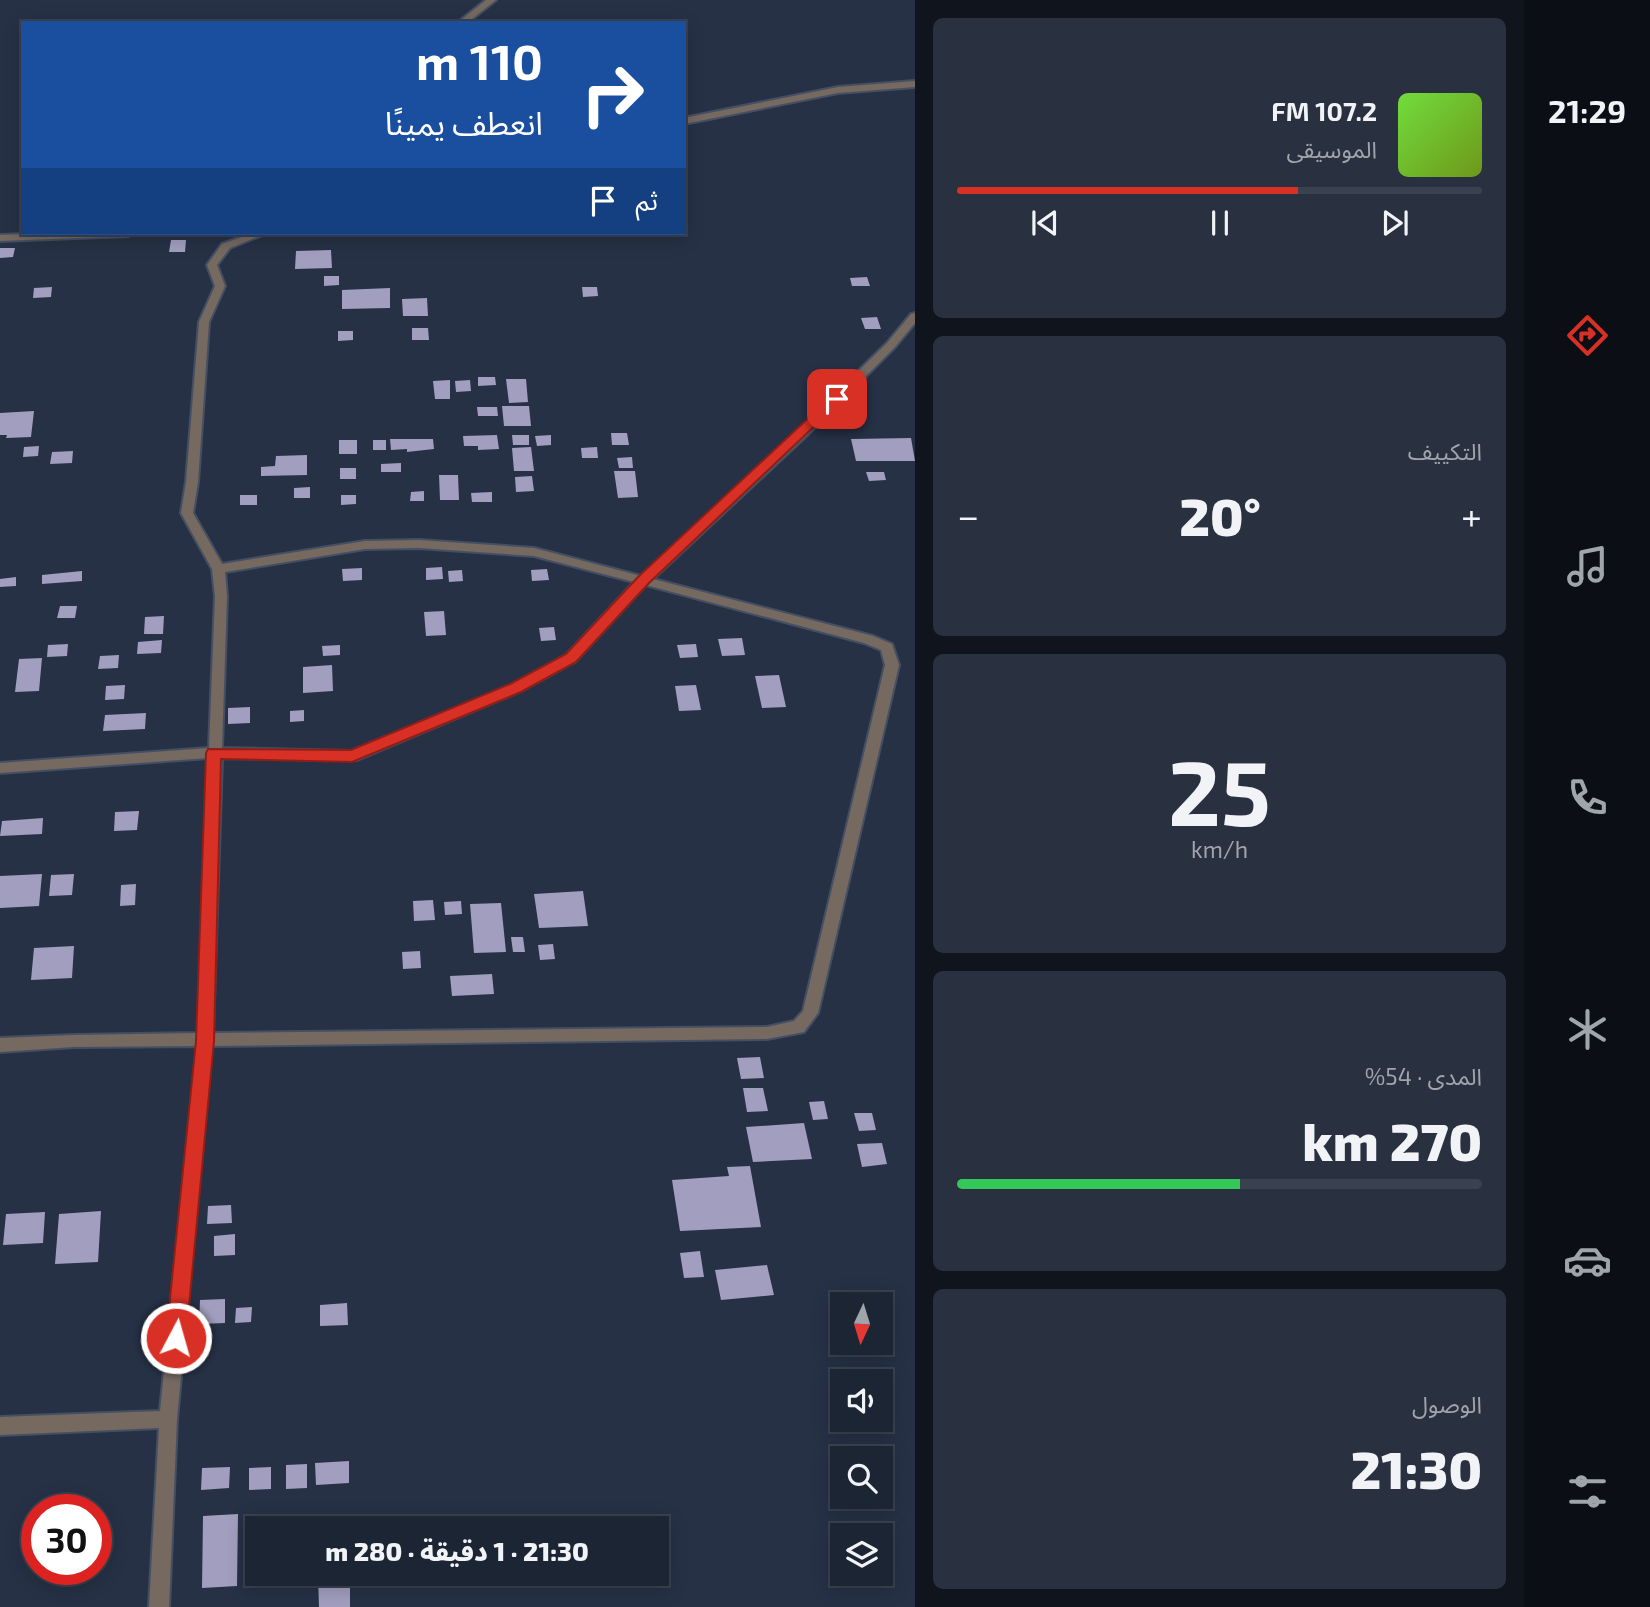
<!DOCTYPE html>
<html lang="ar">
<meta charset="utf-8">
<style>
:root{--surface:#1c2534;--page:#293140;--text:#f1f3f6;--muted:#a0a5ac;--line:#3a424f;--accent:#d93025}
body{margin:0;font-family:"Exo 2","Noto Sans Arabic",sans-serif;background:var(--page);color:var(--text);direction:rtl;height:100vh;display:flex;flex-direction:column;font-size:26px;white-space:nowrap}
*{box-sizing:border-box;margin:0}
p{font-size:23px;color:var(--muted)}
.icon{flex:none;width:38px;height:38px;fill:none;stroke:currentColor;stroke-width:2;stroke-linecap:round;stroke-linejoin:round}
.map{position:relative;flex:1;overflow:hidden;direction:ltr}
.side{display:flex;flex-direction:column;gap:18px;padding:18px;background:#0f141d;width:609px}
.side>*{flex:none}
.banner{position:absolute;left:21px;top:21px;width:665px;height:214px;border-radius:0px;box-shadow:0 4px 18px #0003,0 0 0 2px var(--line);direction:rtl;background:#1a4fa0;color:#fff;overflow:hidden}
.needle{width:46px;rotate:184deg}
.fabs{position:absolute;left:830px;top:1292px;display:grid;gap:14px}
.fabs a{display:grid;place-items:center;width:63px;height:63px;border-radius:0px;background:var(--surface);box-shadow:0 4px 18px #0003,0 0 0 2px var(--line);font-size:35px}
.speed{position:absolute;left:21px;top:1494px;display:flex;gap:14px;font-size:35px;font-weight:700;text-align:center}
.speed>*{display:grid;place-content:center;width:91px;height:91px;border-radius:50%;background:var(--surface);box-shadow:0 4px 18px #0003,0 0 0 2px var(--line);line-height:1}
.speed .limit{border:10px solid #d22;background:#fff;color:#111}
.pin{position:absolute;display:grid;place-items:center;width:60px;height:60px;color:#fff;margin:-30px;border-radius:14px;box-shadow:0 4px 10px #0006}
.me{position:absolute;width:77px;margin:-38px;rotate:6deg;stroke-linejoin:round;filter:drop-shadow(0 0 5px #0008)}
.turn{display:flex;align-items:center;gap:24px;height:147px;padding:0 28px;font-size:32px}
.turn .icon{width:91px;height:91px;stroke-width:2.5}
.turn b{display:block;font-size:49px;line-height:60px}
.then{display:flex;align-items:center;height:66px;padding:0 28px;background:#0003;gap:14px;font-size:26px}
.big{font-size:52px;font-weight:800;line-height:1.1}
.side .tile{flex:1;display:flex;flex-direction:column;justify-content:center;gap:10px;min-width:0;padding:0 24px;border-radius:10px;background:var(--page)}
.side .dial{align-items:center;gap:0}
.dial b{font-size:91px;line-height:1}
.song{display:flex;align-items:center;gap:21px}
.cover{width:84px;height:84px;border-radius:10px;background:linear-gradient(135deg,hsl(100 70% 55%),hsl(80 70% 35%))}
.played{height:7px;border-radius:4px;background:linear-gradient(90deg,var(--accent) 65%,var(--line) 65%)}
.keys{display:flex;justify-content:space-around;direction:ltr}
.heat{display:flex;justify-content:space-between;align-items:center;font-size:38px;direction:ltr}
.charge{height:10px;border-radius:5px;background:linear-gradient(90deg,#34c759 54%,var(--line) 0)}
.trip{position:absolute;left:245px;top:1516px;width:424px;height:70px;border-radius:0px;background:var(--surface);box-shadow:0 4px 18px #0003,0 0 0 2px var(--line);font-weight:800;line-height:70px;text-align:center;direction:rtl}
main{display:flex;flex:1;min-height:0}
.dock{display:flex;flex-direction:column;width:126px;justify-content:space-around;align-items:center;background:#0b0f15;color:var(--muted)}
.dock .icon{width:49px;height:49px}
.dock .selected{color:var(--accent)}
.dock b{font-size:32px;color:var(--text)}
.map>svg:first-child{display:block}
.building{fill:#a29ebf}
.lines{fill:none;stroke-linecap:round;stroke-linejoin:round}
.minor-casing{stroke:#454f63;stroke-width:4}
.minor{fill:#756960;fill-rule:evenodd}
.route{fill:#d93025;stroke:#8d1f18;stroke-width:2}
</style>
<main>
<nav class="dock">
<b>21:29</b>
<svg class="icon selected" aria-label="directions" viewBox="0 0 24 24"><path d="M12 3l9 9-9 9-9-9zM9 14v-3h6M13 9l2 2-2 2"/></svg>
<svg class="icon" aria-label="music" viewBox="0 0 24 24"><path d="M9 18V5l10-2v13"/><circle cx="6" cy="18" r="3"/><circle cx="16" cy="16" r="3"/></svg>
<svg class="icon" aria-label="phone" viewBox="0 0 24 24"><path d="M5 4h4l2 5-3 2q2 4 5 5l2-3 5 2v4C11 20 4 13 5 4z"/></svg>
<svg class="icon" aria-label="climate" viewBox="0 0 24 24"><path d="M12 3v18M4 7l16 10M4 17L20 7"/></svg>
<svg class="icon" aria-label="car" viewBox="0 0 24 24"><path d="M5 17H2v-5l4-1 3-4h7l3 4 3 1v5h-3M9 17h6M6 11h13"/><circle cx="7" cy="17" r="2"/><circle cx="17" cy="17" r="2"/></svg>
<svg class="icon" aria-label="filters" viewBox="0 0 24 24"><path d="M4 7h16M4 17h16"/><circle cx="9" cy="7" r="2"/><circle cx="15" cy="17" r="2"/></svg>
</nav>
<section class="side">
<div class="tile">
<div class="song"><i class="cover"></i><div><b>107.2 FM</b><p>الموسيقى</p></div></div>
<div class="played"></div>
<div class="keys"><svg class="icon" aria-label="previous" viewBox="0 0 24 24"><path d="M18 5L8 12l10 7zM5 5v14"/></svg><svg class="icon" aria-label="pause" viewBox="0 0 24 24"><path d="M8 5v14M16 5v14"/></svg><svg class="icon" aria-label="next" viewBox="0 0 24 24"><path d="M6 5l10 7-10 7zM19 5v14"/></svg></div>
</div>
<div class="tile"><p>التكييف</p>
<div class="heat"><a>−</a><b class="big">20°</b><a>+</a></div>
</div>
<div class="tile dial"><b>25</b><p>km/h</p></div>
<div class="tile"><p>المدى · 54%</p><b class="big">270 km</b><div class="charge"></div></div>
<div class="tile"><p>الوصول</p><b class="big">21:30</b></div>
</section>
<div class="map">
<svg width="915" height="1607" viewBox="0 0 915 1607">
<rect width="100%" height="100%" fill="#263146"/>
<path class="building" d="M171,240H186L185,252H169Z
M0,248H15L13,257L0,258Z
M331,250L332,268L295,269L296,251Z
M324,276H339V285L324,286Z
M867,277L870,286H852L850,278Z
M52,287L51,297L33,298L34,288Z
M582,287H597L598,296L583,297Z
M390,288V308L342,309V290Z
M427,298L428,316H403L402,299Z
M877,317L881,329H865L861,318Z
M412,328H428L429,340H412Z
M338,331H353V340L338,341Z
M478,377H495L496,385L478,386Z
M506,379H526L528,402L509,403Z
M450,380V399H435L433,381Z
M470,380L471,391L456,392L455,381Z
M502,406H529L531,426H504Z
M477,407H497L498,416H478Z
M34,411L31,437L6,438L7,435H0V413Z
M611,433H627L629,445H612Z
M497,435L499,449L478,450V446H464L463,436Z
M512,435H529V445H513Z
M551,435V445L537,446L535,436Z
M911,438L915,461H856L851,439Z
M390,439H433L434,449L407,452V449L391,450Z
M339,440H357V454H339Z
M373,440H386V450H373Z
M39,446L38,456L23,457L24,447Z
M531,447L534,471H514L512,448Z
M597,447L598,458H582L581,448Z
M73,451L72,463L50,464L52,452Z
M307,455V475L261,476V467L275,466L276,456Z
M632,457L633,468H619L617,458Z
M401,463V472H381V464Z
M340,468H356V479H340Z
M614,471H635L638,497L618,498Z
M866,472H884L886,480L869,481Z
M439,475H458L459,500H440Z
M532,476L534,491L516,492L515,477Z
M310,487V498H294V488Z
M424,491V501H410L411,492Z
M492,492V502H472L471,493Z
M240,495H257V505H240Z
M341,495H356V504L341,505Z
M442,567L443,579L426,580V568Z
M362,568V580L343,581L342,569Z
M547,569L549,580L532,581L531,570Z
M462,570L463,581L449,582L448,571Z
M82,571V581L42,584V575Z
M16,577V586L0,587V579Z
M60,606H77L75,618H57Z
M444,611L446,635L426,636L424,612Z
M164,616L163,634H144L145,617Z
M554,627L556,640L541,641L539,628Z
M742,638L745,655L722,656L718,639Z
M162,640L161,653L137,654L138,642Z
M68,644L67,656L47,657L48,645Z
M696,644L698,657L680,658L677,645Z
M340,645V655L323,656L322,646Z
M119,655L118,668L98,669L100,656Z
M42,658L39,691L15,692L19,659Z
M332,665L333,691L303,693V667Z
M779,675L786,707L762,708L755,676Z
M125,685L124,699L105,700L106,686Z
M696,685L701,710L679,711L675,686Z
M250,707V723L228,724V708Z
M304,710V721L290,722V711Z
M146,713L145,729L103,731L105,715Z
M139,811L137,830L114,831L115,812Z
M43,818L42,834L0,836L2,821Z
M42,874L39,906L0,908V876Z
M74,874L72,895L49,896L51,875Z
M136,884L135,905L120,906L121,885Z
M583,891L588,926L539,928L534,894Z
M433,900L435,920L414,921L413,901Z
M461,901L462,914L445,915L444,902Z
M501,903L506,952L474,953L470,904Z
M511,937H523L525,952H513Z
M553,944L555,959L540,960L538,945Z
M74,946L72,978L31,980L34,948Z
M420,951L421,968L403,969L402,952Z
M492,974L494,994L452,996L450,976Z
M760,1057L764,1078L741,1079L737,1058Z
M743,1088H763L768,1111L747,1112Z
M824,1101L828,1119L813,1120L809,1102Z
M854,1113H872L876,1130L859,1131Z
M804,1123L812,1159L753,1162L746,1127Z
M882,1143L887,1164L862,1167L857,1144Z
M750,1166L761,1227L680,1231L672,1180L729,1176L727,1167Z
M231,1205L232,1223L207,1224L208,1206Z
M101,1211L98,1262L55,1264L59,1214Z
M45,1212L43,1243L3,1245L6,1214Z
M235,1234V1255L214,1256V1236Z
M700,1251L704,1277L684,1278L680,1253Z
M767,1265L774,1295L721,1300L715,1270Z
M225,1299V1323L199,1324L200,1300Z
M347,1303L348,1325L320,1326V1305Z
M252,1307L251,1322L235,1323L236,1308Z
M349,1461V1483L316,1485L315,1463Z
M307,1464V1488L286,1489V1465Z
M230,1467L229,1488L201,1490L202,1468Z
M271,1467V1489L249,1490V1468Z
M238,1514L237,1586L202,1588L203,1516Z
M350,1576V1607H319L318,1577Z"/>
<g class="lines">
<defs>
<path id="minor" d="M486,0H496L467,23H457Z
M915,81V87L838,93L684,124V118L838,87Z
M55,233H133L128,236L0,241V235Z
M253,233H267L230,248L217,265L225,286L209,322L198,482L193,513L222,564L365,541L419,540L534,548L641,576L797,431L887,343L911,314L915,313V323L895,347L805,437L653,579L873,636L892,644L899,665L818,1013L804,1032L767,1039L212,1046L177,1419L169,1607H149L159,1428L0,1435V1417L160,1411L197,1046L74,1047L0,1052V1038L74,1035L198,1033L208,758L0,773V763L209,748L215,596L212,569L181,513L186,482L199,322L215,286L207,265L222,244ZM419,548L534,556L634,582L566,655L511,685L351,751L222,748L227,596L225,572L365,549ZM646,585L864,643L881,650L885,665L803,1011L794,1021L767,1027L213,1033L222,758L357,760L521,691L576,661Z"/>
</defs>
<use href="#minor" class="minor-casing"/>
<use href="#minor" class="minor"/>
</g>
<path class="route" d="M837,395L843,399L841,401L649,583L576,662L521,692L352,762L221,759L214,1041L186,1338L183,1345L176,1347L169,1345L166,1338L196,1041L206,753L208,749L351,750L510,684L566,654L639,576L832,396Z"/>
</svg>
<div class="fabs">
<a><svg class="needle" viewBox="-14 -14 28 28"><path d="M0-13l5 13h-10z" fill="#e53935"/><path d="M0 13l5-13h-10z" fill="#a0a5ac"/></svg></a>
<a><svg class="icon" aria-label="sound" viewBox="0 0 24 24"><path d="M4 9h4l5-4v14l-5-4H4zM17 9q2 3 0 6"/></svg></a>
<a><svg class="icon" aria-label="search" viewBox="0 0 24 24"><circle cx="10" cy="10" r="6"/><path d="M15 15l6 6"/></svg></a>
<a><svg class="icon" aria-label="layers" viewBox="0 0 24 24"><path d="M12 4l9 5-9 5-9-5zM3 14l9 5 9-5"/></svg></a>
</div>
<div class="speed"><div class="limit">30</div></div>
<div class="pin" style="left:837px;top:399px;background:#d93025"><svg class="icon" aria-label="arrive" viewBox="0 0 24 24"><path d="M6 21V4h12l-3 4 3 4H6"/></svg></div>
<svg class="me" style="left:176px;top:1338px" viewBox="-20 -20 40 40"><circle r="17" fill="#d93025" stroke="#fff" stroke-width="3"/><path d="M0-11L8 9 0 5-8 9z" fill="#fff"/></svg>
<div class="trip">21:30 · 1 دقيقة · 280 m</div>
<div class="banner">
<div class="turn"><svg class="icon" aria-label="right" viewBox="0 0 24 24"><path d="M7 20v-9h11M14 6l5 5-5 5"/></svg><div><b>110 m</b>انعطف يمينًا</div></div>
<div class="then">ثم<svg class="icon" aria-label="arrive" viewBox="0 0 24 24"><path d="M6 21V4h12l-3 4 3 4H6"/></svg></div>
</div>
</div>
</main>
